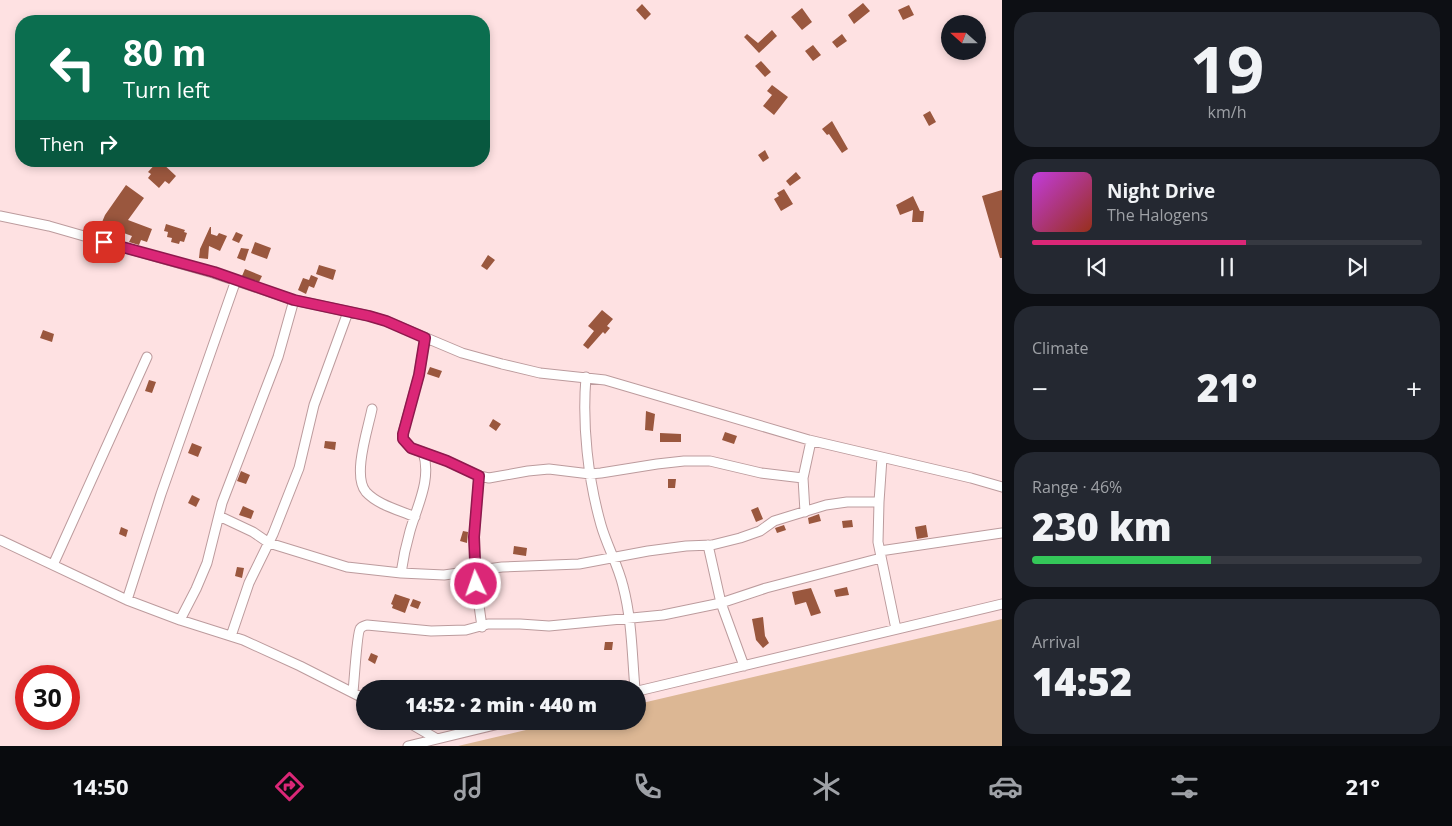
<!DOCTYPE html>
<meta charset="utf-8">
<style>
:root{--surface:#171b24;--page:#242831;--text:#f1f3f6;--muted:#9ea1a6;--line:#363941;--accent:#db2777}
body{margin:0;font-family:"Open Sans",sans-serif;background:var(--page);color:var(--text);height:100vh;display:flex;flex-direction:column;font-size:19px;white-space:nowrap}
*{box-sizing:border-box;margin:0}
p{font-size:16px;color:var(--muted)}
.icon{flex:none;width:28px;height:28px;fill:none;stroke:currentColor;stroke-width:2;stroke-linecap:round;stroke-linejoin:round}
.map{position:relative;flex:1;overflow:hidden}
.sheet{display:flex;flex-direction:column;gap:12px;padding:12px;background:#0d0f14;width:450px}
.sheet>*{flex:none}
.banner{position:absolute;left:15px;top:15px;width:475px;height:152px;border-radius:20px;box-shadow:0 2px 8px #0003;background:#0b6e4f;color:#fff;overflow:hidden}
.needle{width:32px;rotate:291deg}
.buttons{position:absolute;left:941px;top:15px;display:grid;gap:10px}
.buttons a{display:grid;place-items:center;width:45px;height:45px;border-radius:50%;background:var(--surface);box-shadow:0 2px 8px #0003;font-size:25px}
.speed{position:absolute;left:15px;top:665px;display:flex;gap:10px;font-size:25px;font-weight:700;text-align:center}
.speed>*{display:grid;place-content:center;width:65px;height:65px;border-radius:50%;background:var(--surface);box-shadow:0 2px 8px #0003;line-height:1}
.speed .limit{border:8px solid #d22;background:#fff;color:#111}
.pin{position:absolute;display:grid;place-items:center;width:42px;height:42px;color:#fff;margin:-21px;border-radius:10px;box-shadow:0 2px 8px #0006}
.me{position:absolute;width:55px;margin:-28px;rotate:357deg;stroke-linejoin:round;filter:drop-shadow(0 0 4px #0008)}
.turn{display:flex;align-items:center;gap:18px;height:105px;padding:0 25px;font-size:22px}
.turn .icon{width:65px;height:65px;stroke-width:2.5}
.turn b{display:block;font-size:35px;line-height:42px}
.then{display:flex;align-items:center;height:48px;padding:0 25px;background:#0003;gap:10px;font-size:19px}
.big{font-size:38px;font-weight:800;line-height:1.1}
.sheet .tile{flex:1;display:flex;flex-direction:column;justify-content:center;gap:8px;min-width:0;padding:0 18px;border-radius:20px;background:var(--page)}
.sheet .dial{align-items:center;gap:0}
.dial b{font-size:65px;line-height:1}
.song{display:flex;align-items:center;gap:15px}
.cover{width:60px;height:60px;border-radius:8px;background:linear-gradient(135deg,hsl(290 70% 55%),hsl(10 70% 35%))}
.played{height:5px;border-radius:2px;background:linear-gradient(90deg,var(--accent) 55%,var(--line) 55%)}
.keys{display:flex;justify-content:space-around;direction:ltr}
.heat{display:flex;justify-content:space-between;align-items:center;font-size:28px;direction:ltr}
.charge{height:8px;border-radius:4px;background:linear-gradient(90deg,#34c759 46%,var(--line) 0)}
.trip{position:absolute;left:356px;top:680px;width:290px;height:50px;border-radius:25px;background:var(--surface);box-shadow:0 2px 8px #0003;font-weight:800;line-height:50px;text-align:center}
.tabs{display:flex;height:80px;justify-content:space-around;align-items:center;background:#090b0e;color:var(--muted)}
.tabs .icon{width:35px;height:35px}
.tabs .selected{color:var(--accent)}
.tabs b{font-size:22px;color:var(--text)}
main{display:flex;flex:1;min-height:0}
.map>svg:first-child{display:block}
.green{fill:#dcb794}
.building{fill:#9a573e}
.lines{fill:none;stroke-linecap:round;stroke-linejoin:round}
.minor-casing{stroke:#bc9b9d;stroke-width:11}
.minor{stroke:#fff;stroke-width:9}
.route-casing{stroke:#8e194d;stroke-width:12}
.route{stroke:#db2777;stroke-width:9}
</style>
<main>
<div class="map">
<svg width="1002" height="746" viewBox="0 0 1002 746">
<rect width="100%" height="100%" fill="#fee1e2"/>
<path class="green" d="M1002,619V746H458L564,721H638V704Z"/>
<path class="building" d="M863,3L870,11L854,24L848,15Z
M642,4L651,14L645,20L636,10Z
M909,5L914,15L903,20L898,10Z
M802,8L812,22L802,30L791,17Z
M772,30L777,36L759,53L744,37L747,34L758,43Z
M842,34L847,41L837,48L832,42Z
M813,45L821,55L813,61L805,51Z
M761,61L771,72L765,77L755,66Z
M772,85L788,97L774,115L763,106L772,95L767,91Z
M930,111L936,122L929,126L923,115Z
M832,121L848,149L842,153L829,134L827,135L822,129Z
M765,150L769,158L763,162L758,155Z
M158,161H160L176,176L169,184L165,181L159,188L148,178L151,174L148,172Z
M796,172L801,178L790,186L786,181Z
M126,185L144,198L128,220L152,229L147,242L141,240L139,245L129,242L132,236L118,231L117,235L111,233L110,235L102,232L103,229L100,227L105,215Z
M784,189L793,204L781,211L774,199L779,196L777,193Z
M1002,190V258H1000L982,196Z
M913,196L920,211H924L923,222H912L913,210L900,215L896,205Z
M166,224L185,230L184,232L187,233L184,242L180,241L179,244L171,242L172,238L167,237L168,232L164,231Z
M210,227H211V234L217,236L219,233L227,236L220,251L209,246L208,259L199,258L200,249Z
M236,232L243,235L239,243L232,240Z
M255,242L271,248L267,259L251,253Z
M241,248L249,249L245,261L237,258Z
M488,255L495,260L487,270L481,266Z
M319,265L336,270L333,280L316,274Z
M245,269L262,276L259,282L242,276Z
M311,275L318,278L314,288L309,286L306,294L298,290L303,278L309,280Z
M602,310L613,319L607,326L610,328L605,334L603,332L588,349L583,345L594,331L588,326Z
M43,330L54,334L52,342L40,338Z
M430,367L442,371L439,378L427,374Z
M149,380L156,382L152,393L145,391Z
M646,411L655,414L653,431L645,430Z
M493,419L501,424L496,431L489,426Z
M725,432L737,436L734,444L722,440Z
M660,433L681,434V442H660Z
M325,441L336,442L335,450L324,448Z
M192,443L202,447L198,457L188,453Z
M241,471L250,475L246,484L237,481Z
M668,479H676L675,488H668Z
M192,495L200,499L196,507L188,503Z
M243,506L254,511L251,519L239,515Z
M758,507L763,519L756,522L751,510Z
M819,514L821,521L809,524L808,518Z
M852,520L853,527L843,528L842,521Z
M784,525L786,530L777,533L775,528Z
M926,525L928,537L917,539L915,527Z
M121,527L128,530L126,537L119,534Z
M463,531L468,532L467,543L460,541Z
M514,546L527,548L526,556L513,554Z
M237,567L244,568L242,578L235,576Z
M847,587L849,595L836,597L834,590Z
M811,588L821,613L811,616L806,602L795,605L792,592Z
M395,594L410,599L405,613L392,608L393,605L391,604Z
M413,599L421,602L418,609L410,606Z
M763,617L765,636L769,643L763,648L756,640L752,619Z
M605,642H613L612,650H604Z
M371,653L378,656L375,664L368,660Z"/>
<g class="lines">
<defs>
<path id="minor" d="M0,216L49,226L213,273L294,300L369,316L386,321L462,353L502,364L540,373L605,380L809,440L971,478L1002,487
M425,338L419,375L403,433V439L411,448L447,461L479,476L489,478L528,471L549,469L590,474L601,473L657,464L684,461H710L761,473L803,478
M586,377C582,425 588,479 601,525C607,546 618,565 623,586C632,620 632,655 635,689
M372,409C368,429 352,476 366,492C378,505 399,510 415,517
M882,458L879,502L878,542L896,629
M479,476L474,537L476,584L482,627
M805,512L803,478L811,441
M219,516L253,532L269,543L347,567L401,573L444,575L502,567L579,564L648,551L686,546L712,545L740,538L760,531L774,521L826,505L847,502H879
M0,540L127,600L180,620L243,640L300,666L365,699
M708,545L721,603L744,666
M880,551L1002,533
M53,565L147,357
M401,573C403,559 406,545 410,531C417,506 432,479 423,452
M127,600L161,494L236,280
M180,620L196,589L207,563L222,503L278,357L294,300
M231,636L249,583L273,534L299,468L314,405L348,312
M638,691L1002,604
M353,692C354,683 357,633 360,629C362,626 364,626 367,625L431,631L466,630L488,624H520L549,626L663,615L721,603L766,588L881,558
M406,721L437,739
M408,746L511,721"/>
</defs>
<use href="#minor" class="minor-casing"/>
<use href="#minor" class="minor"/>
</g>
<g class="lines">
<defs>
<path id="route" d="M104,242L214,272L294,300L369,316L386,321L425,338L419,375L403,434V439L411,448L447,461L479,476L474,537L476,584"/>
</defs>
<use href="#route" class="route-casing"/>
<use href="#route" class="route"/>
</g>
</svg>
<div class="buttons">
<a><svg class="needle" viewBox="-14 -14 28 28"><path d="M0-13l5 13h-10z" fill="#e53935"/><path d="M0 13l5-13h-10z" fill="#9ea1a6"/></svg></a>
</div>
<div class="speed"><div class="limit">30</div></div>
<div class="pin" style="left:104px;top:242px;background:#d93025"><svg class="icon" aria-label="arrive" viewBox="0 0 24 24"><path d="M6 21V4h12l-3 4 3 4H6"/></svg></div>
<svg class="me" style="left:476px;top:584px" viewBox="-20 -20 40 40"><circle r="17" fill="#db2777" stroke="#fff" stroke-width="3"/><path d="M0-11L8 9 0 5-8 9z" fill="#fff"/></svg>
<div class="trip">14:52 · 2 min · 440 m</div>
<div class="banner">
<div class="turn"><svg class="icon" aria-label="left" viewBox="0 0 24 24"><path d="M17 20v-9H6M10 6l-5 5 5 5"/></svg><div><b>80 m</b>Turn left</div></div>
<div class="then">Then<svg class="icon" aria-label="right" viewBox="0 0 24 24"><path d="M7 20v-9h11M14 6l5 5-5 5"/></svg></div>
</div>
</div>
<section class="sheet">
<div class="tile dial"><b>19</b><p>km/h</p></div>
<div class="tile">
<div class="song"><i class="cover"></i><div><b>Night Drive</b><p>The Halogens</p></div></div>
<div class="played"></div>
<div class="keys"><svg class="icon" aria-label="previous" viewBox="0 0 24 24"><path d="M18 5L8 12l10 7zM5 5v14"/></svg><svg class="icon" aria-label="pause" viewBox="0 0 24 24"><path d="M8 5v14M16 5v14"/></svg><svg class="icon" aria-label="next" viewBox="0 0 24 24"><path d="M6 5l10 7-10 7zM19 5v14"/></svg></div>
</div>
<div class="tile"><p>Climate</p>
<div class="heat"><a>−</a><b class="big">21°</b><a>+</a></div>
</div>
<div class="tile"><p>Range · 46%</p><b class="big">230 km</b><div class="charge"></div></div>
<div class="tile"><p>Arrival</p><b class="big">14:52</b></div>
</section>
</main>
<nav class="tabs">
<b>14:50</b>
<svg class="icon selected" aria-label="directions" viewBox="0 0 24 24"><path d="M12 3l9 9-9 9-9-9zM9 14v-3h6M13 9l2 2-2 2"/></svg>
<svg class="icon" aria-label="music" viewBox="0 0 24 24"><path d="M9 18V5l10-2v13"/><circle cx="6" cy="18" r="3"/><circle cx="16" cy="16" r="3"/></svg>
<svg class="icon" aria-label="phone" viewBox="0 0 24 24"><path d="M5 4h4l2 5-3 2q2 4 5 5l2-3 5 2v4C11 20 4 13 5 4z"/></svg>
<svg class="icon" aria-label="climate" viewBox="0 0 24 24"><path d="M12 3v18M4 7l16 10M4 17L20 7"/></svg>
<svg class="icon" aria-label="car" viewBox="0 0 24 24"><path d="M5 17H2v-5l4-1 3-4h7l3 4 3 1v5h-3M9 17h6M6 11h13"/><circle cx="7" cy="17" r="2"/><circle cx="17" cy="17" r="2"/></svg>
<svg class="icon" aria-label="filters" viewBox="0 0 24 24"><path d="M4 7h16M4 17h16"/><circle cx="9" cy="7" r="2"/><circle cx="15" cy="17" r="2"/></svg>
<b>21°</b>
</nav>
